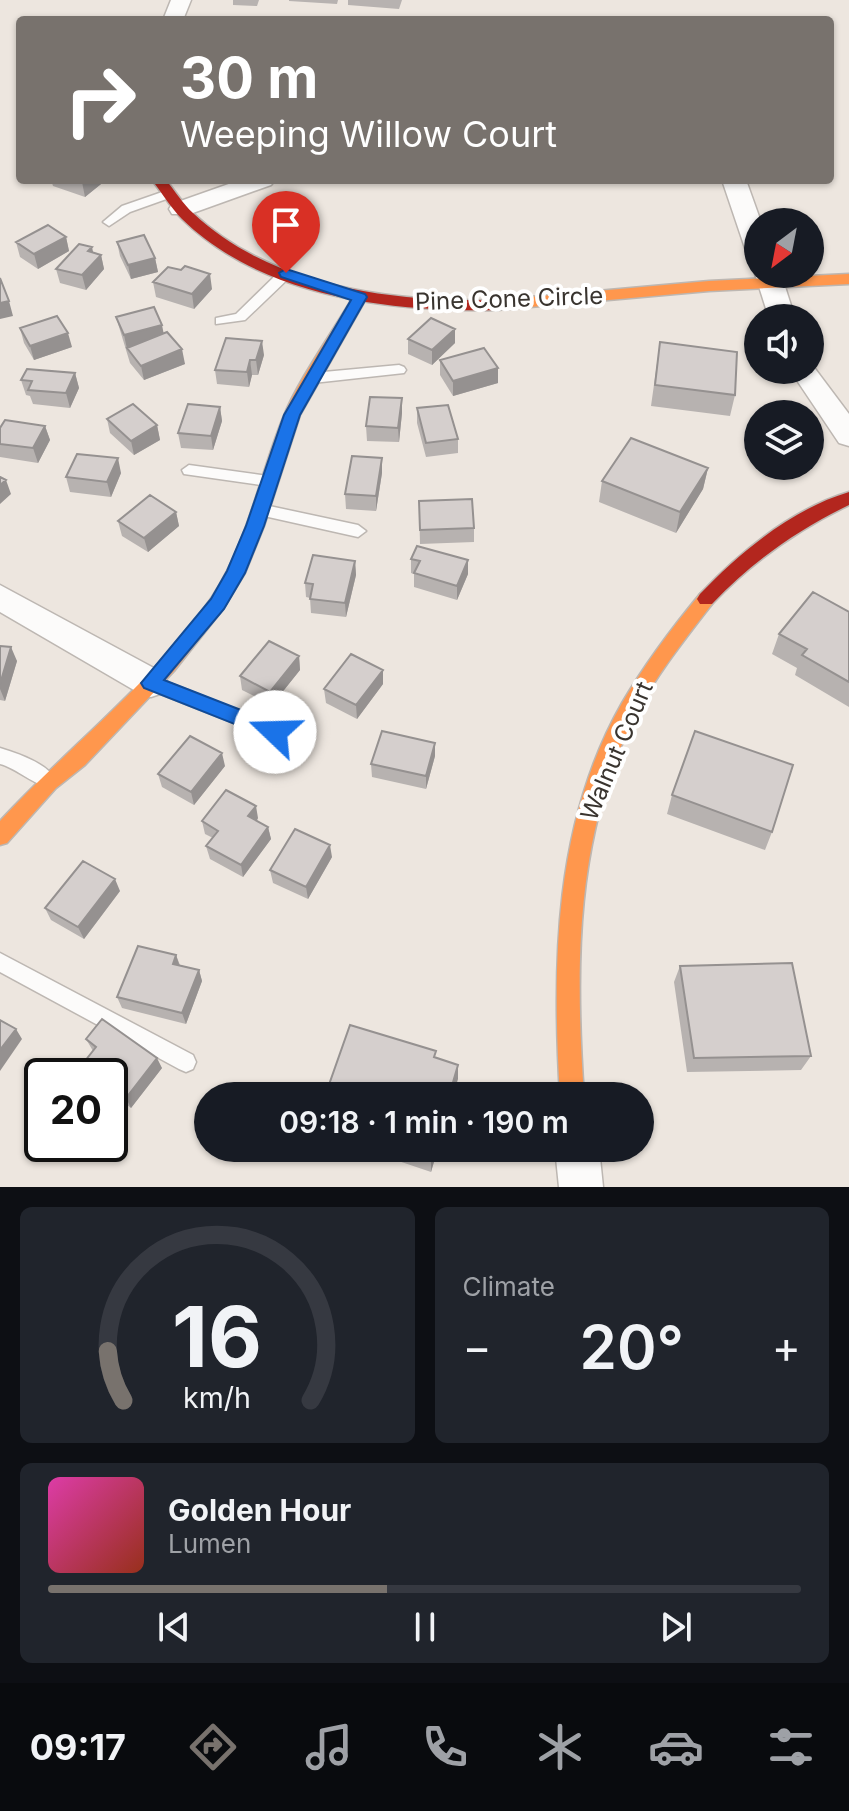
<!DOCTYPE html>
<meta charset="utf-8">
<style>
:root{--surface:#171b24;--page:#20242c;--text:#f1f3f6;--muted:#9ea1a6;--line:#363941;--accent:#78726d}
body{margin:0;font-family:Inter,sans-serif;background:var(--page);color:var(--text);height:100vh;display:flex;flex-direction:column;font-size:30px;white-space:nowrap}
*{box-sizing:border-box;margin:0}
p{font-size:26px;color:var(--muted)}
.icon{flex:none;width:44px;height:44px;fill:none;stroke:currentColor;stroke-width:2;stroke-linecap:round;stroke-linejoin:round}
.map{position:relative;height:1187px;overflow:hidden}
.panel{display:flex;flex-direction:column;gap:20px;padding:20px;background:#0d0f14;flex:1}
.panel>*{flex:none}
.banner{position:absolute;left:16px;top:16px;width:818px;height:168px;border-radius:8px;box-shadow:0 2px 6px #0004;background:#78726d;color:#fff;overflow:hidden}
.needle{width:52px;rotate:212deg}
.tools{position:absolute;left:744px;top:208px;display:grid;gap:16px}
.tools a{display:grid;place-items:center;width:80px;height:80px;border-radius:50%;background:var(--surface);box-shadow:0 2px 6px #0004;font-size:40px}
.speed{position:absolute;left:24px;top:1058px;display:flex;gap:16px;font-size:40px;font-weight:700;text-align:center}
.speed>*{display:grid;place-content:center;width:104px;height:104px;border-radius:50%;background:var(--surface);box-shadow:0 2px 6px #0004;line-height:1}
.speed .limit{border:4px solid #111;border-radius:12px;background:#fff;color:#111}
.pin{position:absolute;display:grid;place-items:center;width:68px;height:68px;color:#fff;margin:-82px -34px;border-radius:50% 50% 50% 0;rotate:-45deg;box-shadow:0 0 8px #0007}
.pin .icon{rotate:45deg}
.me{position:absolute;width:88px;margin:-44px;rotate:291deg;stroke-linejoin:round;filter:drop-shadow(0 0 6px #0008)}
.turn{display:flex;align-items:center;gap:28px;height:168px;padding:0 32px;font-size:36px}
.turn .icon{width:104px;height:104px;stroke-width:2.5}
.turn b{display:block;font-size:56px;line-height:68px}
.big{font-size:60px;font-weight:600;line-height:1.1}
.panel .card{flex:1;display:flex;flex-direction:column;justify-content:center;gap:12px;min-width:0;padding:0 28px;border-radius:12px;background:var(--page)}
.panel .dial{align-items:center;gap:0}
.dial svg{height:208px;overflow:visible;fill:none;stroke:var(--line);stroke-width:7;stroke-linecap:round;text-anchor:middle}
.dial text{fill:var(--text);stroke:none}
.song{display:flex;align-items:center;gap:24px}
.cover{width:96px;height:96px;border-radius:12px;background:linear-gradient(135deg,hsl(320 70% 55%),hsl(10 70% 35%))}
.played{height:8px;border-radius:4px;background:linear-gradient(90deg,var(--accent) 45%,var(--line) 45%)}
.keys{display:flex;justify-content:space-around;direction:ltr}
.heat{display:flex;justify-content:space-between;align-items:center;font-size:44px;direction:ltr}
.panel .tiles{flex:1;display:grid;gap:20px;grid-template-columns:1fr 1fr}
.card:last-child{grid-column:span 2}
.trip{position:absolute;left:194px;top:1082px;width:460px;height:80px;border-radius:40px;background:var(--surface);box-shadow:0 2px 6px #0004;font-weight:600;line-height:80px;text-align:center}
.menu{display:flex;height:128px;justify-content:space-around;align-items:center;background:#090b0e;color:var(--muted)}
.menu .icon{width:56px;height:56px}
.menu .selected{color:var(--accent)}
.menu b{font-size:36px;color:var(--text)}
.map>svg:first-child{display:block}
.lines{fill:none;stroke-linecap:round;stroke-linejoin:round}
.lane-casing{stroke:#bdb7b2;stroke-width:3}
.street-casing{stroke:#bdb7b2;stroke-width:3}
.slow-casing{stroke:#bdb7b2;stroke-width:3}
.jam-casing{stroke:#bdb7b2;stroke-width:3}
.lane{fill:#fcfbfa;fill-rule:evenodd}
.street{fill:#fcfbfa;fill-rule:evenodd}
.slow{fill:#ff974d;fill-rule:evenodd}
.jam{fill:#b3261e;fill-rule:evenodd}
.wall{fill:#b7b2b0}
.shaded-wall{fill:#959190}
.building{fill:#d5cfcd;stroke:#959190;stroke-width:2}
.route{fill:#1a73e8;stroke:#114b97;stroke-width:2}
.labels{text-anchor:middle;stroke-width:8;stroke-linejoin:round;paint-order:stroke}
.street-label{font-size:24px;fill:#39342f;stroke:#fff}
</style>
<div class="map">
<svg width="849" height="1187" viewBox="0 0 849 1187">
<rect width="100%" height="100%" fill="#ede6df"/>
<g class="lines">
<defs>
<path id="lane" d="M168,190L174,194L172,197L130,212L109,226L103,222L122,206Z
M286,269L292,273L291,276L245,320L216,324V318L236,314L281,270Z
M399,365L404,367L406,370L404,373L313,383L306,378L313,373Z
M189,465L268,476L275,481L268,486L184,474L182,470Z
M260,504L358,525L366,531L358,537L255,514L252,510Z
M154,677L281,727L284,732L281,737L275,739L148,689L146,684L148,679Z
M0,748C19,754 47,763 57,781L54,786C41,791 17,768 0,764Z
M0,953L193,1055L196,1062L193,1069L186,1072L179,1069L0,972Z"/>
<path id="street" d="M171,0H191L183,20H163Z
M240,180H275L271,185L190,214H172L169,209L172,204Z
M722,180H746L761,222H758V256L749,253L745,248Z
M758,270V274H781L795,318H769L755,274Z
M810,362L849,414V446L839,443L790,370H810Z
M0,585L163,673L168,683L163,693L151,697L139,693L0,612Z
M555,1148H599L603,1187H559Z"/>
<path id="slow" d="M849,274V284L709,291L497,310L490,305L497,300L709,281Z
M360,292L367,297L300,415L264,526L245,573L223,609L174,671L85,765L56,788L7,843L0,845V821C69,746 153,683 212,597C248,543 259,477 283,418C298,380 332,333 353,297Z
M706,592L712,594L715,599L712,604C685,639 657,674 636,714C575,833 575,967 584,1096H560C552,964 554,822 622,703C645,664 671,629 700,594Z"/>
<path id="jam" d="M152,180H166C175,191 183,204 193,213C273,288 392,302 497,300L504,305L497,310C390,312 262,297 182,219C171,208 162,193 152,180Z
M849,492V505C797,530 752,562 712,604H700L697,599L700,594C740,552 792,509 849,492Z"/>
</defs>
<use href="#lane" class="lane-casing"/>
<use href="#street" class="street-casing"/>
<use href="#slow" class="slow-casing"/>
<use href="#jam" class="jam-casing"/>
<use href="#lane" class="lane"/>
<use href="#street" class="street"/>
<use href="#slow" class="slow"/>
<use href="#jam" class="jam"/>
</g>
<path class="wall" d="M233,0H259L257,6L233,5Z
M289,0H338L337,4L289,1Z
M348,0H402L399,9L348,5Z
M51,180H106L85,197L53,186Z
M66,237L69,251L38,269L20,257L16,242Z
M117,242L155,258L158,272L131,279L120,256Z
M93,253L101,255L104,269L86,290L60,283L56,269Z
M153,282L212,289L194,309L156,297Z
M116,317L164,333L185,364L144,380L130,363Z
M20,328L72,347L34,360L24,343Z
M455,329V343L432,365L408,354V339Z
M660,342L735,395L730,416L651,406Z
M264,355L258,375H252L249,387L217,384L215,370Z
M440,360L498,383L453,396L440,375Z
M75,373L79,388L70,408L33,404L30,396L26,395L21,380Z
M402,398V413L399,442L367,441L366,426Z
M220,407L222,421L213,450L181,448L178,433Z
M417,408L458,439V453L426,457L417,423Z
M107,419L157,425L160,440L134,455L110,433Z
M45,426L50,440L38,463L0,457V428Z
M708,468L703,489L676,533L599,502L602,481Z
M121,473L111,497L70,492L66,477Z
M382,473L376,511L346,509L345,494Z
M419,501L474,528V542L420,544Z
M176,512L179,526L148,552L122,536L118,521Z
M411,559L468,560V574L457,600L414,587V574L411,573Z
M355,561L356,575L346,617L311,613L310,598L306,597L305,583Z
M849,612V707L795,675L797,668L772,654L779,634Z
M0,646L17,661L5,701L0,700Z
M299,656L300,670L272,705L242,690L240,676Z
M383,684L357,719L326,703L324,689Z
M435,756L426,789L372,777L371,764Z
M225,766L194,805L162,787L158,774Z
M672,795L772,832L765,850L667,814Z
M258,818L257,821L268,827L271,839L243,877L210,859L206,846L213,838L205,834L202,821Z
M332,857L308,899L273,883L270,870Z
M120,891L84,939L51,920L45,908Z
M176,955L180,965L199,970L202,981L186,1024L122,1008L117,997Z
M680,966L811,1056L801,1070L687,1072L674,982Z
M86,1039L162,1068L131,1108L110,1092V1076H87L81,1066L93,1051Z
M360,1148H438L431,1172Z"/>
<path class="shaded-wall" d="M85,180H106L85,197L82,182Z
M66,237L69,251L38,269L34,254Z
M92,247L95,261L101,255L104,269L86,290L82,275L88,251Z
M155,258L158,272L131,279L128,265Z
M210,274L212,289L194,309L192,294Z
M9,301L13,316L0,319V303Z
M162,325L165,340L127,349L124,335Z
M455,329V343L432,365V350Z
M68,333L72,347L34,360L30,346Z
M262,341L264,355L258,375L256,360Z
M182,349L185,364L144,380L141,366Z
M250,360L252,375L249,387L247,372Z
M498,368V383L453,396V381Z
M75,373L79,388L70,408L66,393Z
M402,398V413L399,442L398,428Z
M220,407L222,421L213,450L211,436Z
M157,425L160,440L134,455L131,441Z
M45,426L50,440L38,463L33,448Z
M118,458L121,473L111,497L107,482Z
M382,458V473L376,511V496Z
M708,468L703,489L676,533L680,512Z
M6,480L11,494L0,504V485Z
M176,512L179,526L148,552L144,538Z
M468,560V574L457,600V586Z
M355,561L356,575L346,617L345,603Z
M11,647L17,661L5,701L0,689V684Z
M299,656L300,670L272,705L270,692Z
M383,670V684L357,719L356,705Z
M435,743V756L426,789V776Z
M222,753L225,766L194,805L191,792Z
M256,806L258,818L251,829L248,816Z
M268,827L271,839L243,877L241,865Z
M330,845L332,857L308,899L306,887Z
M115,879L120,891L84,939L78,927Z
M176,955L180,967L173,964Z
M199,970L202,981L186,1024L182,1013Z
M16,1029L22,1039L0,1071V1050Z
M157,1058L162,1068L131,1108L126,1098Z
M458,1065V1079L453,1096H449Z
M434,1148H438L431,1172V1159Z"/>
<path class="building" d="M48,225L66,237L34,254L16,242Z
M144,235L155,258L128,265L117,242Z
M79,244L92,247L88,251L101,255L82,275L56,269Z
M185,266L210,274L192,294L153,282L168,267L181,270Z
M0,278L9,301L0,303Z
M154,307L162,325L124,335L116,317Z
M57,316L68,333L30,346L20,328Z
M431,318L455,329L432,350L408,339Z
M167,332L182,349L141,366L127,348Z
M226,338L262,341L256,360H250L247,372L215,370Z
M660,342L737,352L735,395L655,385Z
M484,348L498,368L453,381L440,360Z
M27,369L75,373L66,393L28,390L32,381L21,380Z
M370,397L402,398L398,428L366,426Z
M133,404L157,425L131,441L107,419Z
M188,404L220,407L211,436L178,433Z
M448,405L458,439L426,443L417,408Z
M5,420L45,426L33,448L0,444V428Z
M631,438L708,468L680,512L602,481Z
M77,454L118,458L107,482L66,477Z
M352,456L382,458L376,496L345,494Z
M0,477L6,480L0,485Z
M150,495L176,512L144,538L118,521Z
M472,499L474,528L420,530L419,501Z
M417,546L468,560L457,586L414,573L420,561L411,559Z
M313,555L355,561L345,603L310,599L313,584L305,583Z
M813,592L849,612V682L802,655L807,649L779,634Z
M269,641L299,656L270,692L240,676Z
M0,646L11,647L0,684Z
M351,654L383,670L356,705L324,689Z
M382,731L435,743L426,776L371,764Z
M695,731L793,765L772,832L672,795Z
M190,736L222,753L191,792L158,774Z
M226,790L256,806L248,816L268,827L241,865L206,846L218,831L202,821Z
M295,829L330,845L306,887L270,870Z
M83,861L115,879L78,927L45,908Z
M138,946L176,955L173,964L199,970L182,1013L117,997Z
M792,963L811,1056L694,1058L680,966Z
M102,1019L157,1058L126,1098L110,1087V1076H95L81,1066L96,1047L86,1039Z
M0,1020L16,1029L0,1050Z
M350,1025L436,1051L434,1057L458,1065L449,1096H325Z
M398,1148H434L431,1159Z"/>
<path class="route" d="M286,269L365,294L367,297L300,415L264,526L245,573L224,609L164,680L282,726L285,732L282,737L275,740L144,688L141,683L211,599L227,571L246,526L284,415L351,300L281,277L279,273Z"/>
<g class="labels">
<g class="street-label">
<text transform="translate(509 299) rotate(-2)" y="8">Pine Cone Circle</text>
<text transform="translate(617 751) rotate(-67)" y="8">Walnut Court</text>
</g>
</g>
</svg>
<div class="tools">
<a><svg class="needle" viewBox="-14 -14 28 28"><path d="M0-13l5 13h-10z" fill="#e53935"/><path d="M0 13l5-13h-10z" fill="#9ea1a6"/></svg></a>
<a><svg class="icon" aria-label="sound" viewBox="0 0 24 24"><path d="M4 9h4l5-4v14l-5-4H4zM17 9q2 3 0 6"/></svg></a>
<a><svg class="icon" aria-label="layers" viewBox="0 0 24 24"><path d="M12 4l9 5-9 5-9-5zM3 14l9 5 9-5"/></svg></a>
</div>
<div class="speed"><div class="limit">20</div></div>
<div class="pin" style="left:286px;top:273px;background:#d93025"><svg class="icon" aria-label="arrive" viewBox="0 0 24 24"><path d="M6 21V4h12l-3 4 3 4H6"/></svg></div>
<svg class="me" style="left:275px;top:732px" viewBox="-20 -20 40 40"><circle r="19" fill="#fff"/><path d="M0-13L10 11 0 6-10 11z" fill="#1a73e8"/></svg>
<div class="trip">09:18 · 1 min · 190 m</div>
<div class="banner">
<div class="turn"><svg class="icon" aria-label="right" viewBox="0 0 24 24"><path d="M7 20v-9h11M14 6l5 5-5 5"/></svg><div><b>30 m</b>Weeping Willow Court</div></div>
</div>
</div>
<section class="panel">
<div class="tiles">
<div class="card dial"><svg viewBox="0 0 100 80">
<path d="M14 69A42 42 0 1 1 86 69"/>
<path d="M14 69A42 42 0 0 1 8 50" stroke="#78726d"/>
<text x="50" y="56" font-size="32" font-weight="700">16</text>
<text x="50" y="72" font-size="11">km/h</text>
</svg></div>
<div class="card"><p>Climate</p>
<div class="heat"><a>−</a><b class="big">20°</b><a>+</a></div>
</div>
<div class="card">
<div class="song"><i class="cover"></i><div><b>Golden Hour</b><p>Lumen</p></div></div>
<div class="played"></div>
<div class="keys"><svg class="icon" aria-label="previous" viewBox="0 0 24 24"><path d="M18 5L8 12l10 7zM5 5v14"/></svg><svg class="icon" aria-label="pause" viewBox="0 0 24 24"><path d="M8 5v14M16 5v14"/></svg><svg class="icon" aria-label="next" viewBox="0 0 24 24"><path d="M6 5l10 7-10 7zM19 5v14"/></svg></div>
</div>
</div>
</section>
<nav class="menu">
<b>09:17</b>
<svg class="icon selected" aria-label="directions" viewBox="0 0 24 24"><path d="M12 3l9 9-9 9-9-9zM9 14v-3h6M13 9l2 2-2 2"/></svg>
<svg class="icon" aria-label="music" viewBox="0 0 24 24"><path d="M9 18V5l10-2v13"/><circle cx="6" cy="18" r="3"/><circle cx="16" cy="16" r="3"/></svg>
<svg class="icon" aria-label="phone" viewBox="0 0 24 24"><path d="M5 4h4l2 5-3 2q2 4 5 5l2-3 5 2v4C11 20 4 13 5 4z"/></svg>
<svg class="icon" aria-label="climate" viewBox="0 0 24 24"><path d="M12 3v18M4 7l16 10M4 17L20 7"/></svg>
<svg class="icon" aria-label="car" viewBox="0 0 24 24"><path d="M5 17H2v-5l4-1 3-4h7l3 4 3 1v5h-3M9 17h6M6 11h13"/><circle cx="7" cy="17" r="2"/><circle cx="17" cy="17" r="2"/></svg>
<svg class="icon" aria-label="filters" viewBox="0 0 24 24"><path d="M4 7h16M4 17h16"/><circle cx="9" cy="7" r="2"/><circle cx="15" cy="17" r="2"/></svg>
</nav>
